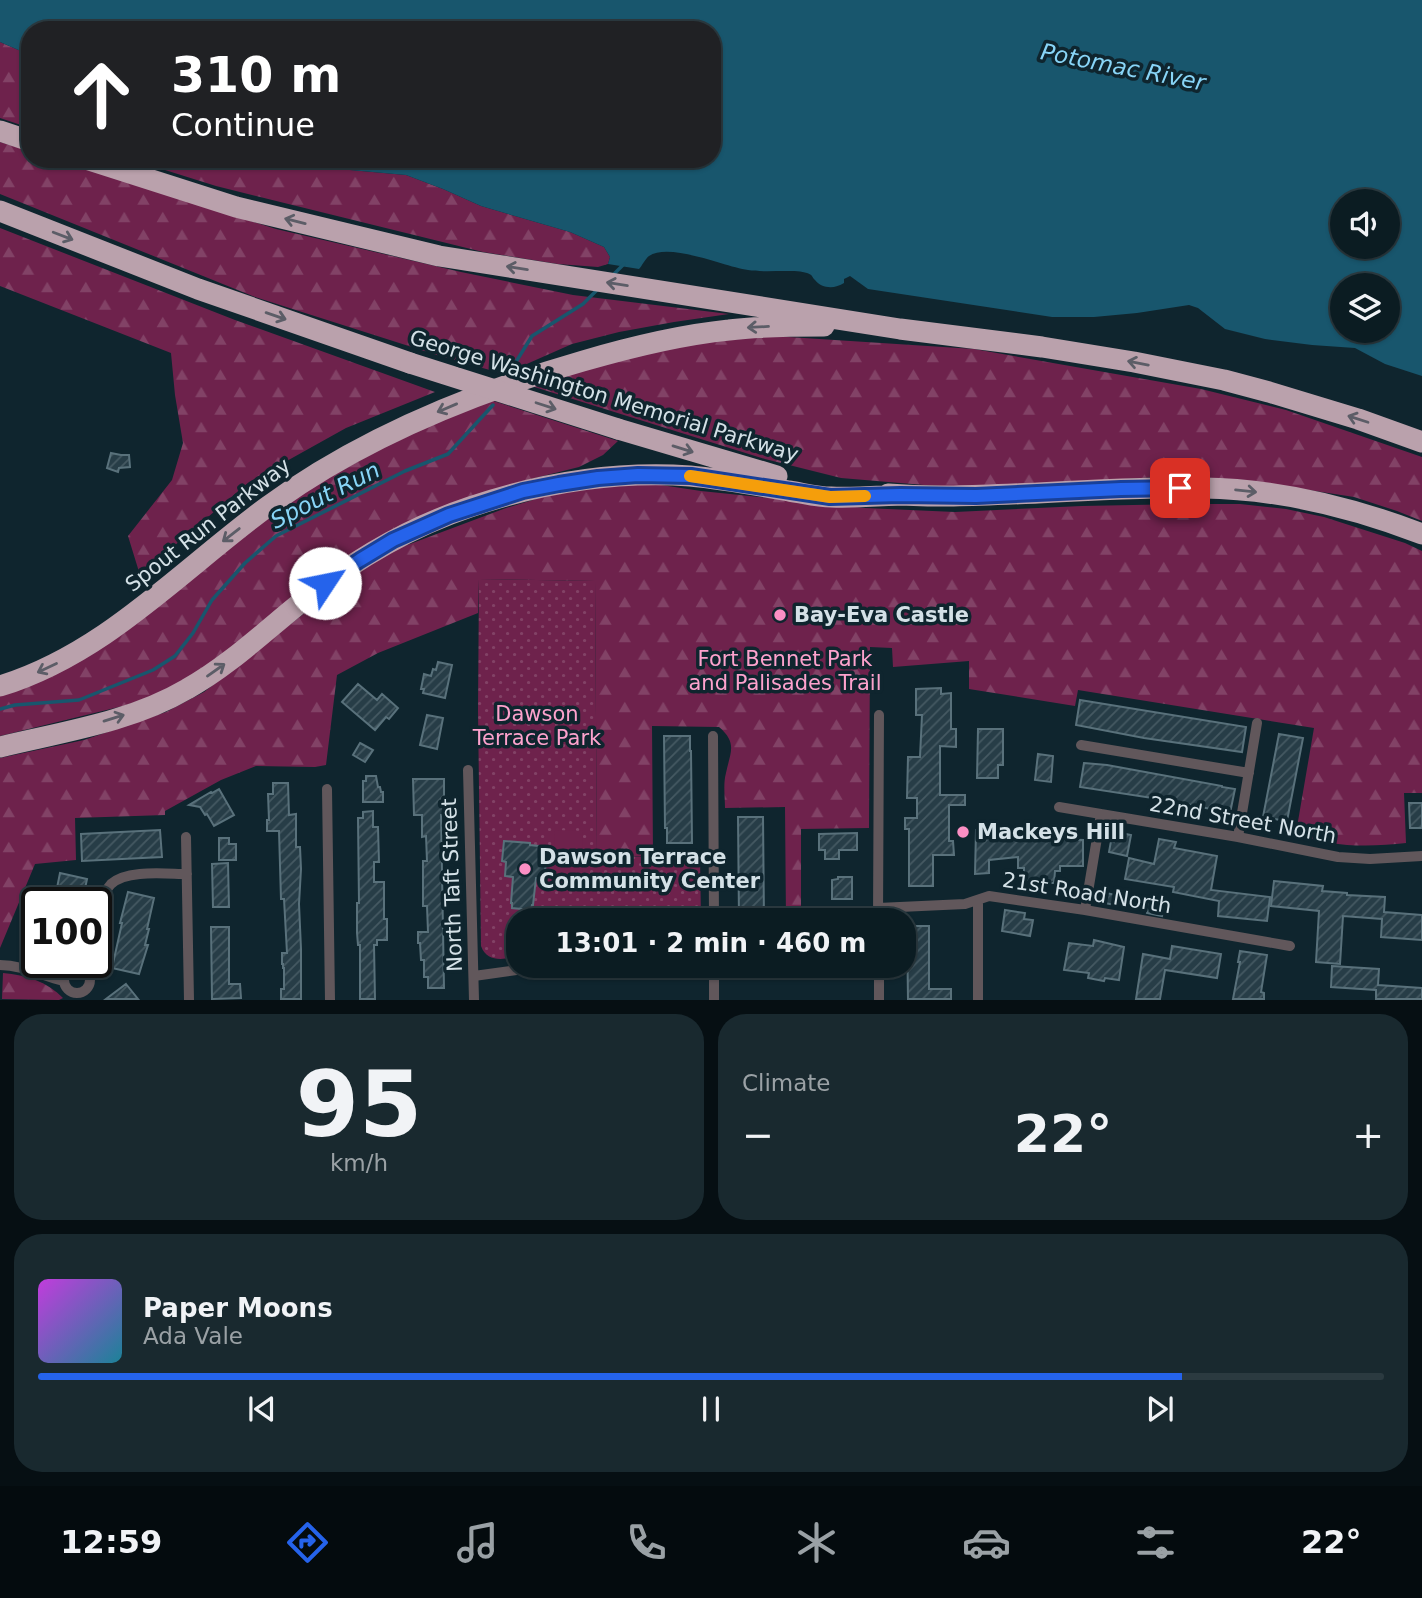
<!DOCTYPE html>
<meta charset="utf-8">
<style>
:root{--surface:#0b1c22;--page:#19292f;--text:#f1f3f6;--muted:#9aa1a5;--line:#2b3a40;--accent:#2563eb}
body{margin:0;font-family:"DejaVu Sans",sans-serif;background:var(--page);color:var(--text);height:100vh;display:flex;flex-direction:column;font-size:26px;white-space:nowrap}
*{box-sizing:border-box;margin:0}
p{font-size:23px;color:var(--muted)}
.icon{flex:none;width:38px;height:38px;fill:none;stroke:currentColor;stroke-width:2;stroke-linecap:round;stroke-linejoin:round}
.map{position:relative;height:1000px;overflow:hidden}
.side{display:flex;flex-direction:column;gap:14px;padding:14px;background:#060f13;flex:1}
.side>*{flex:none}
.banner{position:absolute;left:21px;top:21px;width:700px;height:147px;border-radius:28px;box-shadow:0 2px 5px #0004,0 0 0 2px var(--line);background:#202124;color:#fff;overflow:hidden}
.tools{position:absolute;left:1330px;top:189px;display:grid;gap:14px}
.tools a{display:grid;place-items:center;width:70px;height:70px;border-radius:50%;background:var(--surface);box-shadow:0 2px 5px #0004,0 0 0 2px var(--line);font-size:35px}
.speed{position:absolute;left:21px;top:887px;display:flex;gap:14px;font-size:35px;font-weight:700;text-align:center}
.speed>*{display:grid;place-content:center;width:91px;height:91px;border-radius:50%;background:var(--surface);box-shadow:0 2px 5px #0004,0 0 0 2px var(--line);line-height:1}
.speed .limit{border:4px solid #111;border-radius:10px;background:#fff;color:#111}
.pin{position:absolute;display:grid;place-items:center;width:60px;height:60px;color:#fff;margin:-30px;border-radius:14px;box-shadow:0 4px 10px #0006}
.me{position:absolute;width:77px;margin:-38px;rotate:56deg;stroke-linejoin:round;filter:drop-shadow(0 0 5px #0008)}
.turn{display:flex;align-items:center;gap:24px;height:147px;padding:0 35px;font-size:32px}
.turn .icon{width:91px;height:91px;stroke-width:2.5}
.turn b{display:block;font-size:49px;line-height:60px}
.big{font-size:52px;font-weight:700;line-height:1.1}
.side .card{flex:1;display:flex;flex-direction:column;justify-content:center;gap:10px;min-width:0;padding:0 24px;border-radius:28px;background:var(--page)}
.side .dial{align-items:center;gap:0}
.dial b{font-size:91px;line-height:1}
.song{display:flex;align-items:center;gap:21px}
.cover{width:84px;height:84px;border-radius:10px;background:linear-gradient(135deg,hsl(290 70% 55%),hsl(190 70% 35%))}
.played{height:7px;border-radius:4px;background:linear-gradient(90deg,var(--accent) 85%,var(--line) 85%)}
.keys{display:flex;justify-content:space-around;direction:ltr}
.heat{display:flex;justify-content:space-between;align-items:center;font-size:38px;direction:ltr}
.side .tiles{flex:1;display:grid;gap:14px;grid-template-columns:1fr 1fr}
.card:last-child{grid-column:span 2}
.trip{position:absolute;left:506px;top:908px;width:410px;height:70px;border-radius:28px;background:var(--surface);box-shadow:0 2px 5px #0004,0 0 0 2px var(--line);font-weight:700;line-height:70px;text-align:center}
.menu{display:flex;height:112px;justify-content:space-around;align-items:center;background:#040b0e;color:var(--muted)}
.menu .icon{width:49px;height:49px}
.menu .selected{color:var(--accent)}
.menu b{font-size:32px;color:var(--text)}
.map>svg:first-child{display:block}
.grass{fill:url(#grass-dots)}
.forest{fill:url(#forest-firs)}
.garden{fill:#6e224c}
.water{fill:#18566d;fill-rule:evenodd}
.lines{fill:none;stroke-linecap:round;stroke-linejoin:round}
.stream{stroke:#18566d;stroke-width:3.5}
.building{fill:url(#building-hatch);stroke:#59717b;stroke-width:2}
.minor{stroke:#61575b;stroke-width:10}
.motorway{stroke:#baa1ac;stroke-width:21}
.motorway-bridge{stroke:#baa1ac;stroke-width:21}
.oneway{stroke:#5c5d67}
.route-casing{stroke:#184099;stroke-width:18}
.route{stroke:#2563eb;stroke-width:12}
.slow{stroke:#f59e0b;stroke-width:12}
.poi-dot{fill:#fb8fc4;stroke:#0f252e;stroke-width:2.5}
.labels{text-anchor:middle;stroke-width:7;stroke-linejoin:round;paint-order:stroke}
.street-label{font-size:21px;fill:#d4e1e7;stroke:#0f252e}
.poi-label{font-size:21px;font-weight:bold;fill:#d4e1e7;stroke:#0f252e;text-anchor:start}
.park-label{font-size:21px;fill:#fda2cd;stroke:#0f252e}
.water-label{font-size:23px;font-style:italic;fill:#88d5f7;stroke:#0f252e}
</style>
<div class="map">
<svg width="1422" height="1000" viewBox="0 0 1422 1000">
<defs>
<pattern id="grass-dots" width="8" height="8" patternUnits="userSpaceOnUse" patternTransform="scale(1.75)"><rect width="8" height="8" fill="#6e224c"/><path d="M2 2h.1M6 6h.1" fill="none" stroke="#824266" stroke-width="1.8" stroke-linecap="round"/></pattern>
<pattern id="forest-firs" width="22" height="20" patternUnits="userSpaceOnUse" patternTransform="scale(1.75)"><rect width="22" height="20" fill="#6e224c"/><path d="M5 1l3.5 6h-7zM16 11l3.5 6h-7z" fill="#824266"/></pattern>
<pattern id="building-hatch" width="6" height="6" patternUnits="userSpaceOnUse" patternTransform="scale(1.75)"><rect width="6" height="6" fill="#273d47"/><path d="M-1 1l2-2M0 6l6-6M5 7l2-2" fill="none" stroke="#455962"/></pattern>
</defs>
<rect width="100%" height="100%" fill="#0f252e"/>
<path class="grass" d="M479,579L595,581L597,856L700,857L701,920H518V957C503,959 487,963 481,946L478,710Z"/>
<path class="forest" d="M0,42L30,55V128L0,118Z
M0,142L30,151V159H54L276,229L461,272L573,295L729,314L674,322L619,332L572,344L504,374L440,356L255,297L0,194Z
M130,159H325L350,170L406,175L443,189L481,206L570,232L604,247L610,257L608,264L598,267L558,264L483,252L216,186Z
M0,228L235,320L435,392L346,428L249,482L140,575L128,536L172,480L183,443L175,395L171,353L0,286Z
M773,336L974,349L1201,389L1286,410L1422,457V521L1397,511L1354,497L1251,481L1158,477L979,488L924,485L841,478L765,459L528,385L621,358L706,342Z
M487,399L618,441L603,455L579,467L531,479L467,500L202,671L151,697L123,706L0,736V695L204,567L298,495L382,448Z
M641,482L701,491L865,508L955,512L1082,506L1185,504H1240L1286,509L1324,517L1405,543L1422,551V793H1404L1406,843C1371,847 1329,848 1296,833L1314,728L1078,690L1075,706L969,689V661L893,667L892,648L870,647L869,828L801,829V920H786L785,807L725,808C725,797 723,784 726,773C730,753 738,743 719,727L652,726L653,856H597L595,581L479,579L478,613L378,653L337,675L326,765L315,767L256,766L221,780L165,811V815L75,818L76,860L35,864L0,948V758L84,740L166,712L204,692L353,575L394,550L506,508L549,495Z
M3,973C26,975 48,982 63,998L59,1000L2,999Z"/>
<path class="garden" d="M555,830L583,831L582,879L554,878Z"/>
<path class="water" d="M0,0H1422V376L1385,364L1355,348L1312,345L1265,339L1225,329L1198,308L1189,305L1137,313L1094,317H1052L868,289L850,276L844,279V283C835,289 822,289 815,280C811,276 813,275 807,273C794,269 764,273 748,270C725,267 670,242 649,256C645,259 642,266 639,269L608,264L610,257L604,247L570,232L481,206L443,189L406,175L350,170L325,159H712V30H30V55L0,42ZM1342,201H1388V247H1342ZM1342,285H1388V331H1342Z"/>
<g class="lines">
<path class="stream" d="M612,276L624,264
M514,365L532,336L583,304L599,288
M0,709L15,705L79,700L153,670L175,656L193,633L212,600L245,563L276,536L405,471L448,454L493,405"/>
</g>
<path class="building" d="M111,453L121,455H129L130,467L119,468L118,472L107,468Z
M438,662L452,665L445,698L423,693L424,689H421L424,674L431,676L433,669L436,670Z
M358,684L377,700L382,694L398,708L389,719L386,717L375,730L342,702Z
M941,688V694L951,693V729H956V747L940,746V795H965V805H949V841H953L954,855H933V886H909V829H905V818H917V798H907L908,757H920L922,715H916V689Z
M1080,700L1246,727L1242,752L1144,738L1076,725Z
M427,715L443,718L437,749L420,745Z
M978,729H1003V765H998V778H977Z
M1279,734L1303,738L1287,821L1263,817Z
M664,736H690V751H691L692,843H667V828H665Z
M360,743L373,750L365,762L353,755Z
M1038,754L1053,756L1051,782L1035,780Z
M1084,763L1107,765L1222,786V787L1235,789L1230,813L1172,801L1080,787Z
M366,776H376L378,787H380L381,792H383V802H363V781H366Z
M413,779H444V802H442L443,815H441L444,988H428V977H424V960H421L420,943H418V932H428L427,906H423V861H427L426,836L422,837V815H414Z
M273,783H288L289,815L296,814V847H300L301,869L299,904L301,949V999H281V989H284V968H283V964H282V953H287L284,899H281L279,831H267V820H269L268,794H273Z
M219,789L234,815L214,826L207,814L205,815L200,807L189,805L211,792L212,793Z
M1409,803H1422V828H1410Z
M373,811V827H378L379,862H374V882H384V919H387V940H377V945H374L375,999H360V945H358L357,933V903H359L358,818H363V812Z
M738,817H763L764,920H739Z
M995,824V830L1000,831L1001,837L1083,840V866H1060V871H1055L1054,883H1040V880H1024V868H1018V857L989,860V873L975,874L976,830H984V825Z
M160,830L162,857L82,861L81,834Z
M1116,832L1131,835L1127,856L1109,852L1111,841L1114,842Z
M857,833V850H839V859H825V850H819V834Z
M219,838H229V844H236V860H219Z
M1159,839L1176,842L1174,848L1217,856L1211,890L1270,897L1267,921L1218,916L1219,901L1173,892L1174,887L1125,879L1129,858L1154,864Z
M504,841L530,843V845L548,847L544,879L536,878L533,905H532L531,910L512,908V903H511L513,877L505,876L506,862L502,861Z
M228,863L229,907H213L212,864Z
M60,873L87,879L82,903H54Z
M838,877H852V899H832V880L838,879Z
M1274,881L1323,886L1322,891L1347,893V895L1385,897L1384,912L1422,915V940L1381,937L1382,919L1343,916L1340,964L1316,962L1319,911L1271,906Z
M128,892L154,898L147,929H149L145,945H148L139,974L112,968L122,923H120Z
M1101,892L1116,895L1115,905L1100,902Z
M1149,902L1164,905L1162,916L1147,913Z
M1005,910L1025,913L1024,919L1033,920L1030,936L1002,931Z
M907,926H929V989H951V999H908Z
M211,927H229V984H240L241,998L212,999Z
M1094,940L1124,947L1119,980L1105,978L1104,981L1088,978L1089,973L1064,970L1069,943L1093,946Z
M1172,946L1221,954L1217,978L1165,970L1160,999H1136L1143,954L1170,959Z
M1240,951L1267,955L1261,992L1264,993V999H1233L1240,962H1238Z
M1332,966L1379,969L1378,985L1422,988V999H1376V990L1331,987Z
M126,984L138,999H106Z"/>
<g class="lines">
<path class="minor" d="M713,736L714,920
M1081,745L1249,773
M468,770L474,1000
M327,789L330,1000
M1059,807L1238,837L1338,857L1370,859L1422,856
M186,837L189,1000
M1238,837L1257,723
M978,900V1000
M878,908L965,904L989,896L1085,910L1290,946
M1085,910L1101,814
M878,920L879,715
M96,948C101,935 99,923 101,910C103,900 104,891 111,884C127,869 167,874 187,874
M0,965C23,965 42,976 64,981
M705,966L729,970L879,969
M879,966V1000
M64 980a13 13 0 1 1 26 0a13 13 0 1 1-26 0Z
M474,976L545,966
M714,1000V966"/>
<path class="motorway" d="M0,131L30,141
M86,159L236,207L439,256L900,329L1042,347L1134,362L1224,380L1269,392L1358,419L1422,442
M0,211L198,289L410,363
M618,429L777,476
M888,494C938,498 988,495 1038,493C1093,490 1148,487 1203,488C1279,489 1352,507 1422,534
M0,686C105,654 181,570 267,507C361,438 472,393 583,361C631,347 680,335 729,330C760,326 792,326 824,326
M0,747C62,732 131,722 187,689C230,665 266,630 305,599C354,560 410,527 470,507C541,483 616,471 690,476C723,479 756,485 789,491C803,493 817,497 831,497C854,498 877,496 900,495"/>
<path class="motorway-bridge" d="M410,363L618,429"/>
</g>
<defs><path id="oneway-shaft" d="M-6 0H5M1.5-3L5.5 0L1.5 3" fill="none" stroke-width="1.6" stroke-linecap="round" stroke-linejoin="round" transform="scale(1.75)"/></defs>
<g class="oneway">
<use href="#oneway-shaft" transform="translate(295 221) rotate(-166)"/>
<use href="#oneway-shaft" transform="translate(63 236) rotate(21)"/>
<use href="#oneway-shaft" transform="translate(517 268) rotate(-171)"/>
<use href="#oneway-shaft" transform="translate(617 284) rotate(-171)"/>
<use href="#oneway-shaft" transform="translate(276 316) rotate(19)"/>
<use href="#oneway-shaft" transform="translate(758 327) rotate(177)"/>
<use href="#oneway-shaft" transform="translate(1138 363) rotate(-169)"/>
<use href="#oneway-shaft" transform="translate(546 406) rotate(18)"/>
<use href="#oneway-shaft" transform="translate(447 408) rotate(157)"/>
<use href="#oneway-shaft" transform="translate(1358 419) rotate(-162)"/>
<use href="#oneway-shaft" transform="translate(683 449) rotate(17)"/>
<use href="#oneway-shaft" transform="translate(1246 491) rotate(6)"/>
<use href="#oneway-shaft" transform="translate(231 535) rotate(142)"/>
<use href="#oneway-shaft" transform="translate(47 668) rotate(155)"/>
<use href="#oneway-shaft" transform="translate(216 670) rotate(-35)"/>
<use href="#oneway-shaft" transform="translate(114 718) rotate(-17)"/>
</g>
<g class="lines">
<defs>
<path id="route" d="M325,583L360,560L393,540L449,515L523,491L559,484L598,478L638,475L691,476L830,497L900,495L976,496L1121,489L1180,488"/>
</defs>
<use href="#route" class="route-casing"/>
<use href="#route" class="route"/>
<path class="slow" d="M690,476L830,497L865,496"/>
</g>
<g class="poi-dot">
<circle cx="780" cy="615" r="7"/>
<circle cx="963" cy="832" r="7"/>
<circle cx="525" cy="869" r="7"/>
</g>
<g class="labels">
<g class="street-label">
<text transform="translate(604 396) rotate(17)" y="7">George Washington Memorial Parkway</text>
<text transform="translate(208 525) rotate(-38)" y="7">Spout Run Parkway</text>
<text transform="translate(1243 820) rotate(10)" y="7">22nd Street North</text>
<text transform="translate(452 885) rotate(-92)" y="7">North Taft Street</text>
<text transform="translate(1087 893) rotate(9)" y="7">21st Road North</text>
</g>
<g class="poi-label">
<text x="794" y="622">Bay-Eva Castle</text>
<text x="977" y="839">Mackeys Hill</text>
<text x="539" y="864">Dawson Terrace<tspan x="539" dy="24">Community Center</tspan></text>
</g>
<g class="park-label">
<text x="785" y="666">Fort Bennet Park<tspan x="785" dy="24">and Palisades Trail</tspan></text>
<text x="537" y="721">Dawson<tspan x="537" dy="24">Terrace Park</tspan></text>
</g>
<g class="water-label">
<text transform="translate(1123 67) rotate(11)" y="8">Potomac River</text>
<text transform="translate(325 495) rotate(-27)" y="8">Spout Run</text>
</g>
</g>
</svg>
<div class="tools">
<a><svg class="icon" aria-label="sound" viewBox="0 0 24 24"><path d="M4 9h4l5-4v14l-5-4H4zM17 9q2 3 0 6"/></svg></a>
<a><svg class="icon" aria-label="layers" viewBox="0 0 24 24"><path d="M12 4l9 5-9 5-9-5zM3 14l9 5 9-5"/></svg></a>
</div>
<div class="speed"><div class="limit">100</div></div>
<div class="pin" style="left:1180px;top:488px;background:#d93025"><svg class="icon" aria-label="arrive" viewBox="0 0 24 24"><path d="M6 21V4h12l-3 4 3 4H6"/></svg></div>
<svg class="me" style="left:325px;top:583px" viewBox="-20 -20 40 40"><circle r="19" fill="#fff"/><path d="M0-13L10 11 0 6-10 11z" fill="#2563eb"/></svg>
<div class="trip">13:01 · 2 min · 460 m</div>
<div class="banner">
<div class="turn"><svg class="icon" aria-label="ahead" viewBox="0 0 24 24"><path d="M12 20V5M6 11l6-6 6 6"/></svg><div><b>310 m</b>Continue</div></div>
</div>
</div>
<section class="side">
<div class="tiles">
<div class="card dial"><b>95</b><p>km/h</p></div>
<div class="card"><p>Climate</p>
<div class="heat"><a>−</a><b class="big">22°</b><a>+</a></div>
</div>
<div class="card">
<div class="song"><i class="cover"></i><div><b>Paper Moons</b><p>Ada Vale</p></div></div>
<div class="played"></div>
<div class="keys"><svg class="icon" aria-label="previous" viewBox="0 0 24 24"><path d="M18 5L8 12l10 7zM5 5v14"/></svg><svg class="icon" aria-label="pause" viewBox="0 0 24 24"><path d="M8 5v14M16 5v14"/></svg><svg class="icon" aria-label="next" viewBox="0 0 24 24"><path d="M6 5l10 7-10 7zM19 5v14"/></svg></div>
</div>
</div>
</section>
<nav class="menu">
<b>12:59</b>
<svg class="icon selected" aria-label="directions" viewBox="0 0 24 24"><path d="M12 3l9 9-9 9-9-9zM9 14v-3h6M13 9l2 2-2 2"/></svg>
<svg class="icon" aria-label="music" viewBox="0 0 24 24"><path d="M9 18V5l10-2v13"/><circle cx="6" cy="18" r="3"/><circle cx="16" cy="16" r="3"/></svg>
<svg class="icon" aria-label="phone" viewBox="0 0 24 24"><path d="M5 4h4l2 5-3 2q2 4 5 5l2-3 5 2v4C11 20 4 13 5 4z"/></svg>
<svg class="icon" aria-label="climate" viewBox="0 0 24 24"><path d="M12 3v18M4 7l16 10M4 17L20 7"/></svg>
<svg class="icon" aria-label="car" viewBox="0 0 24 24"><path d="M5 17H2v-5l4-1 3-4h7l3 4 3 1v5h-3M9 17h6M6 11h13"/><circle cx="7" cy="17" r="2"/><circle cx="17" cy="17" r="2"/></svg>
<svg class="icon" aria-label="filters" viewBox="0 0 24 24"><path d="M4 7h16M4 17h16"/><circle cx="9" cy="7" r="2"/><circle cx="15" cy="17" r="2"/></svg>
<b>22°</b>
</nav>
